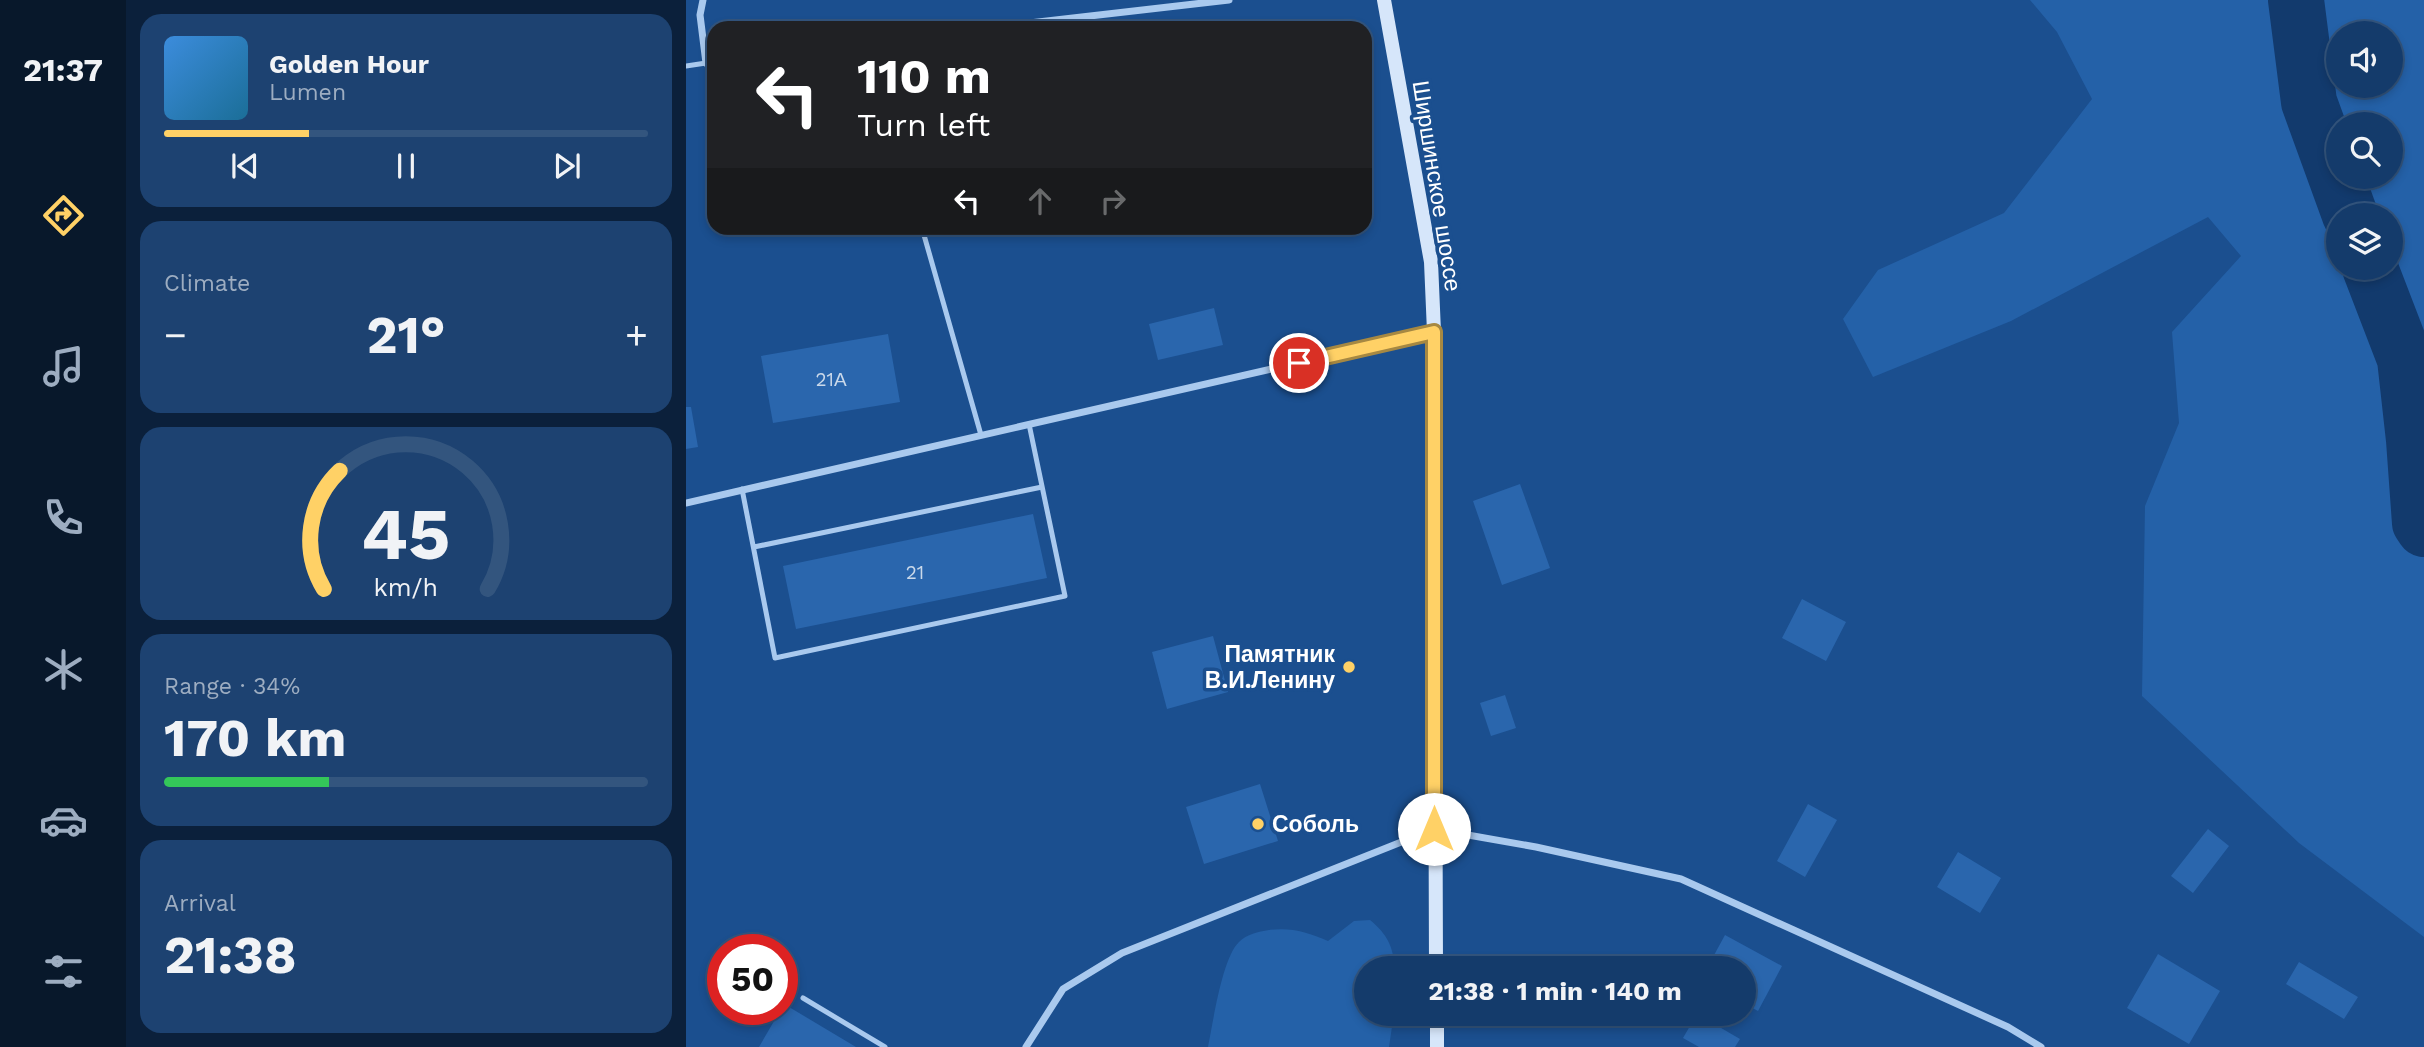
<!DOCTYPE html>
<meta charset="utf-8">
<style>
:root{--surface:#143b6b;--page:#1d4271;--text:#f1f3f6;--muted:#9dadc1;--line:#33557e;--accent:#ffd166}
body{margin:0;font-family:"Work Sans",sans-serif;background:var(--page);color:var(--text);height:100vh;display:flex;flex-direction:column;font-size:26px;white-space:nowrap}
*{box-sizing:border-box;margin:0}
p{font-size:23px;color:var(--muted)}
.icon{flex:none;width:38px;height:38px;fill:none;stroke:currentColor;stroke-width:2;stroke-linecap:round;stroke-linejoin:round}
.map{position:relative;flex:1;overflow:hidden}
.details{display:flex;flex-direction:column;gap:14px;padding:14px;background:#0b203b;width:560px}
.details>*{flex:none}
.hud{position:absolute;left:21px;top:21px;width:665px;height:214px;border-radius:21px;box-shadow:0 4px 10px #0003,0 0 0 2px var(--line);background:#202124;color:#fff;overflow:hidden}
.tools{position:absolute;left:1640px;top:21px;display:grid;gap:14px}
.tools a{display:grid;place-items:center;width:77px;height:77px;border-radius:50%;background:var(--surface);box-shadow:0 4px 10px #0003,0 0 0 2px var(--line);font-size:35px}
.speed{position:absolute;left:21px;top:934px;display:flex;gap:14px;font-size:35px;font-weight:700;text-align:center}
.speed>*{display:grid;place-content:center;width:91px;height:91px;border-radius:50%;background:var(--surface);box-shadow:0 4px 10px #0003,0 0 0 2px var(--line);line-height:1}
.speed .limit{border:10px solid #d22;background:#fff;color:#111}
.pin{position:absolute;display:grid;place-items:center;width:60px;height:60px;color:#fff;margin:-30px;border:4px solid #fff;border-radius:50%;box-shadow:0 2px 7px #0007}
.me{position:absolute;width:77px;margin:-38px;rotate:0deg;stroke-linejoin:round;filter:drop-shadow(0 0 5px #0008)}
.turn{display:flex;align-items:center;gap:24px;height:147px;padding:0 35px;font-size:32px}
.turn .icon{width:91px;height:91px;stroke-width:2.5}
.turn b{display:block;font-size:49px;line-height:60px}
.lanes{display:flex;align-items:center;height:66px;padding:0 35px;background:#0003;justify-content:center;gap:35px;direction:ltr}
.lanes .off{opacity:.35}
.big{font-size:52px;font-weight:700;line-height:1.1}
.details .widget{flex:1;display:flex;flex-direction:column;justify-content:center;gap:10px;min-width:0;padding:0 24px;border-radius:21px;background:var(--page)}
.details .dial{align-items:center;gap:0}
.dial svg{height:182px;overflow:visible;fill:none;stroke:var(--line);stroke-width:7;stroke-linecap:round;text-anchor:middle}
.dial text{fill:var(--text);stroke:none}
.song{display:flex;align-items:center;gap:21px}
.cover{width:84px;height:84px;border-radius:10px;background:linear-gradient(135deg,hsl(210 70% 55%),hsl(200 70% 35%))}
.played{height:7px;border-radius:4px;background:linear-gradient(90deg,var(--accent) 30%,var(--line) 30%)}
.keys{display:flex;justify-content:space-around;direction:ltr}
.heat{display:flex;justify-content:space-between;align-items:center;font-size:38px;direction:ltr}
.charge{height:10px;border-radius:5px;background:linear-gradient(90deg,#34c759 34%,var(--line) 0)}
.trip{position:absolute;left:668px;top:956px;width:402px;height:70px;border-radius:35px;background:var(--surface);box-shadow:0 4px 10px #0003,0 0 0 2px var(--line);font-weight:700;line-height:70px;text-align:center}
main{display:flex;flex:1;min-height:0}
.tabs{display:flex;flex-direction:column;width:126px;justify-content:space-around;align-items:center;background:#08182b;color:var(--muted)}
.tabs .icon{width:49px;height:49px}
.tabs .on{color:var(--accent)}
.tabs b{font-size:32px;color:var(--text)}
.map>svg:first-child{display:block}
.green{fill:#2461a8;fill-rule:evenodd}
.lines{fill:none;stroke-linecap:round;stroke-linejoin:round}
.river{stroke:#123a6d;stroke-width:56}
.building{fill:#2a66ad}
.service{stroke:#a9c9ee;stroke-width:5}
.minor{stroke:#a9c9ee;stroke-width:7}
.secondary{stroke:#d6e6fa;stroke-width:14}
.route-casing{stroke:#a68842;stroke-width:18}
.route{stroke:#ffd166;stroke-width:12}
.poi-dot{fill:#ffd166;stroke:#1b4f8f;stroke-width:2.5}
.labels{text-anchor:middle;stroke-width:7;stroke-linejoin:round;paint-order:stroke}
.number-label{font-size:19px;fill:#cad9ea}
.street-label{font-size:23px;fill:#fff;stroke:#1b4f8f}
.poi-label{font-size:23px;font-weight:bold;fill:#fff;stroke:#1b4f8f;text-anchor:end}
</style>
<main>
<nav class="tabs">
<b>21:37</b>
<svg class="icon on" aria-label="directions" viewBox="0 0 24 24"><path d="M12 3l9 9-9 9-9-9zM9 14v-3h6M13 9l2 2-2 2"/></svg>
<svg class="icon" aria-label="music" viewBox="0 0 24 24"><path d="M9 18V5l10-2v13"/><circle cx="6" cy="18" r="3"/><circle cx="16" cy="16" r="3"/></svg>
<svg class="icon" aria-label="phone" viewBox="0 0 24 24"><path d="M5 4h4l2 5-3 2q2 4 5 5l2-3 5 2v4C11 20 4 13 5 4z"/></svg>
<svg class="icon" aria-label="climate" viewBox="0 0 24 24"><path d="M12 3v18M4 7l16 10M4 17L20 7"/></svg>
<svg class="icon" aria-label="car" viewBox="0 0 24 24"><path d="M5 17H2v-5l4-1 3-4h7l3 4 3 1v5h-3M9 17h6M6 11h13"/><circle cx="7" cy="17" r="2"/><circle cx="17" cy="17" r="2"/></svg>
<svg class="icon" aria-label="filters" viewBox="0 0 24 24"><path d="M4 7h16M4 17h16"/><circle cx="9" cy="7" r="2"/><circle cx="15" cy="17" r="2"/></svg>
</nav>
<section class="details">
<div class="widget">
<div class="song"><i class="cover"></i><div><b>Golden Hour</b><p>Lumen</p></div></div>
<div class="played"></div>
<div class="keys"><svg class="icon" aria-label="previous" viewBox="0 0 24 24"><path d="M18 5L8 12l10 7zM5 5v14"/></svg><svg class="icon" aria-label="pause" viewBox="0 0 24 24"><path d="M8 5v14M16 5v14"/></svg><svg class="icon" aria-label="next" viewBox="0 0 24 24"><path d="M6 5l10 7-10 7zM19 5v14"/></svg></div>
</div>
<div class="widget"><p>Climate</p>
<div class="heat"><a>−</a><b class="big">21°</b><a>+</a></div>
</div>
<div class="widget dial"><svg viewBox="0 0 100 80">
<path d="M14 69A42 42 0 1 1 86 69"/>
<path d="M14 69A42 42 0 0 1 21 17" stroke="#ffd166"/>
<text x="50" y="56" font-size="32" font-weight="700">45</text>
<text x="50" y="72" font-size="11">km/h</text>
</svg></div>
<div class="widget"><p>Range · 34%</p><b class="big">170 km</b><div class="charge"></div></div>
<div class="widget"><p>Arrival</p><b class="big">21:38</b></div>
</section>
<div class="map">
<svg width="1738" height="1047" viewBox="0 0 1738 1047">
<rect width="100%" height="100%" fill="#1b4f8f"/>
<path class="green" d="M1344,0H1738V937L1613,843L1456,696L1459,506L1493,423L1486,332L1555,256L1522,217L1325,321L1187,377L1157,319L1192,270L1318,213L1406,99L1371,32ZM1652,33H1704V86H1652ZM1652,124H1704V177H1652ZM1652,215H1704V268H1652Z
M684,920C701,934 707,946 709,968H681V1013H708L703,1047H522C527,1023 536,958 553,942C561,934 572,932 583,930C604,927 622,932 642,941L668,921Z"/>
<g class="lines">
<path class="river" d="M1610,0L1623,102L1664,215
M1684,268L1719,359L1728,440L1734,523L1738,529"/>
</g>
<path class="building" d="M528,308L537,345L472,360L463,324Z
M202,334L214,402L87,423L75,356Z
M0,407H5L12,447L0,449Z
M834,484L864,568L816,585L787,501Z
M347,514L361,578L110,629L97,566Z
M1116,599L1160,622L1140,661L1096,638Z
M527,636L542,692L481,709L466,652Z
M819,695L830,728L805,736L794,703Z
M574,784L592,841L518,864L500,807Z
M1122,804L1151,820L1119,877L1091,861Z
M1522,829L1543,846L1507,893L1485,876Z
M1272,852L1315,878L1294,913L1251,887Z
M1039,935L1096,966L1072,1011L1059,1004V968H1021Z
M1472,954L1534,991L1503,1044L1441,1008Z
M1613,962L1672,997L1658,1019L1600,984Z
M98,1004L170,1047H73Z
M1011,1014L1054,1039L1049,1047H1013L997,1038Z"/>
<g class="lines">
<path class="service" d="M0,66L20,63
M236,228L295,435
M56,489L89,658L379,596L343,424
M68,547L356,487
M117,998L199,1047"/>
<path class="minor" d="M17,0L14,15L20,63L28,62
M300,28L543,0
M0,503L747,332
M340,1047L377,989L436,953L748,829L850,847L995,879L1322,1027L1355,1047"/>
<path class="secondary" d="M698,0L745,262L748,332L750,968
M751,1013V1047"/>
</g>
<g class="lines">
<defs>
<path id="route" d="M613,363L748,332V829"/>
</defs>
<use href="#route" class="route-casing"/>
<use href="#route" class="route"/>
</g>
<g class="poi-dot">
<circle cx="663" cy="667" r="7"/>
<circle cx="572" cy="824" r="7"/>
</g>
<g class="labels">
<g class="number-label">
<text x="145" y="386">21А</text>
<text x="229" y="579">21</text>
</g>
<g class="street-label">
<text transform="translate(751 186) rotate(81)" y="8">Ширшинское шоссе</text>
</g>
<g class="poi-label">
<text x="649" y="662">Памятник<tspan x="649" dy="26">В.И.Ленину</tspan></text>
<text x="586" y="832" text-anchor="start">Соболь</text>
</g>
</g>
</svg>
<div class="tools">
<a><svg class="icon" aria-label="sound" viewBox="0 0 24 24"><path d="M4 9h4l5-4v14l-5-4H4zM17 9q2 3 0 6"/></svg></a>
<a><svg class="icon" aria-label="search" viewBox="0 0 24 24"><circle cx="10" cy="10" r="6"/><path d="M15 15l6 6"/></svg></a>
<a><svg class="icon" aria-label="layers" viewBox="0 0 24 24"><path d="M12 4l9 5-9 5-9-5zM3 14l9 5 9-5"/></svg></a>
</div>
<div class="speed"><div class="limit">50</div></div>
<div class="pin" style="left:613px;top:363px;background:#d93025"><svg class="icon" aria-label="arrive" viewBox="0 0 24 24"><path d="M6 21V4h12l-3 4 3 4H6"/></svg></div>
<svg class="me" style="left:748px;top:829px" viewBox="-20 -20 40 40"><circle r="19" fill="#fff"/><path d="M0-13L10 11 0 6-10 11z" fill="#ffd166"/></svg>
<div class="trip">21:38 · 1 min · 140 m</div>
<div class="hud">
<div class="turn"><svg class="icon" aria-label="left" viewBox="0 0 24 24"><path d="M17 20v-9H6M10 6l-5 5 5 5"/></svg><div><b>110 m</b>Turn left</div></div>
<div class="lanes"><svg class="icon" aria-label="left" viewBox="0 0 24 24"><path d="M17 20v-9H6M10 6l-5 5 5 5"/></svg><svg class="icon off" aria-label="ahead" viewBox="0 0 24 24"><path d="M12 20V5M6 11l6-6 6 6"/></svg><svg class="icon off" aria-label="right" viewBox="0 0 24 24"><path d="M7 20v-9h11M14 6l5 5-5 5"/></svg></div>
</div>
</div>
</main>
